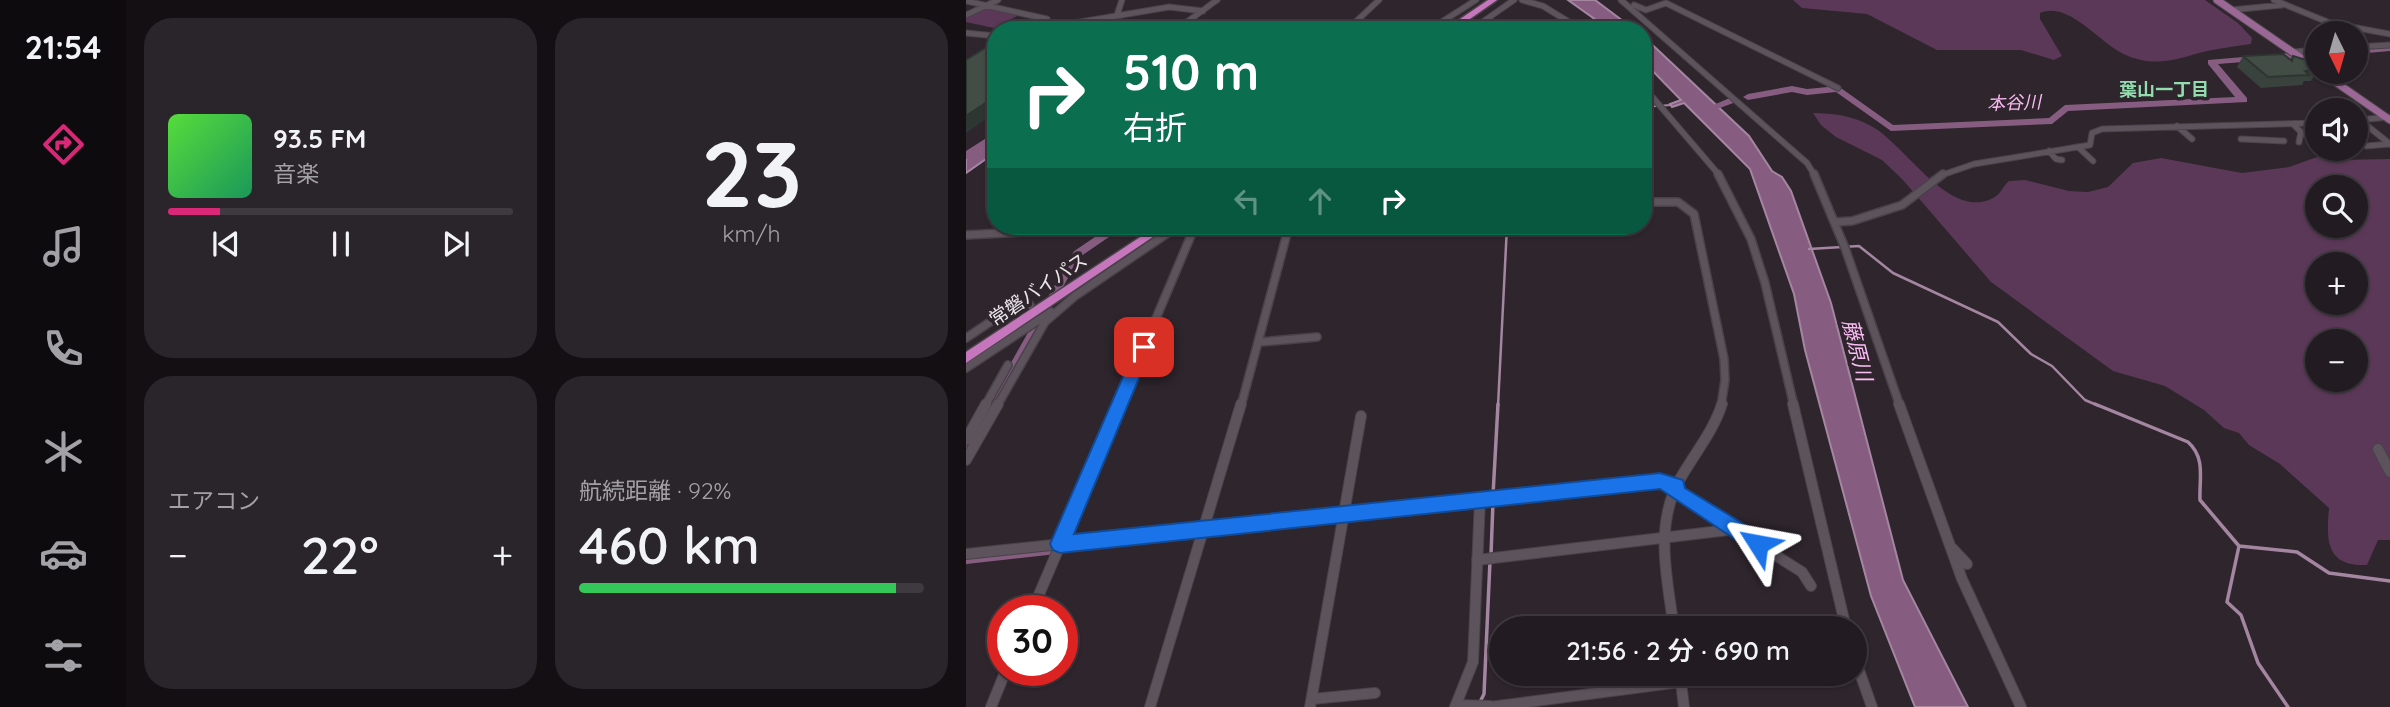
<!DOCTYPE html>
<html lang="ja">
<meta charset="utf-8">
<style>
:root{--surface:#221c22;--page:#2a252a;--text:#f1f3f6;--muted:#a2a1a5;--line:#3f3a40;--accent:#db2777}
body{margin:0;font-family:Quicksand,"Noto Sans JP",sans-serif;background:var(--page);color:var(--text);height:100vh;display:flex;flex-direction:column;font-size:26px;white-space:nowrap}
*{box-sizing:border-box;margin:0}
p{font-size:23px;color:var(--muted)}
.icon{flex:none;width:38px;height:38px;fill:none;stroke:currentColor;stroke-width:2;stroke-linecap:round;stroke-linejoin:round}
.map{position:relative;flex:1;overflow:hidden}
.sheet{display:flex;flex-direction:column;gap:18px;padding:18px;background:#130f13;width:840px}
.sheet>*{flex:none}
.guide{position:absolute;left:21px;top:21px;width:665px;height:214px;border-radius:28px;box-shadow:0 2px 5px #0004,0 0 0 2px var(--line);background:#0b6e4f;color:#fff;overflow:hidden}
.needle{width:46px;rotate:175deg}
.tools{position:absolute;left:1339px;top:21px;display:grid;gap:14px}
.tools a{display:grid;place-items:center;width:63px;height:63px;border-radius:50%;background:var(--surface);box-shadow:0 2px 5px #0004,0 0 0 2px var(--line);font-size:35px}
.speed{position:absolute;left:21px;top:595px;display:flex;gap:14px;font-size:35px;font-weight:700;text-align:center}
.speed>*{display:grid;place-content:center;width:91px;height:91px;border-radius:50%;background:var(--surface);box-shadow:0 2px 5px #0004,0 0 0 2px var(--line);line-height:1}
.speed .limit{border:10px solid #d22;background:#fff;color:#111}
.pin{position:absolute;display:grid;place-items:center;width:60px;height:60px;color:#fff;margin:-30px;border-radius:14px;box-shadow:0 4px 10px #0006}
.me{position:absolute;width:77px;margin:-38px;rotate:304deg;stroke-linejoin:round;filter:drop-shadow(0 0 5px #0008)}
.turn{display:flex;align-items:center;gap:24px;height:147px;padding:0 21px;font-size:32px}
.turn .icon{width:91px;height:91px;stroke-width:2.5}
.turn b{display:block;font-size:49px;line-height:60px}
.lanes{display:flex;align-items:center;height:66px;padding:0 21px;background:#0003;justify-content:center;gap:35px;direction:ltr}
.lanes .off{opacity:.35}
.big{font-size:52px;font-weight:600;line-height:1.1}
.sheet .widget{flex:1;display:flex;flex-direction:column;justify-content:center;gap:10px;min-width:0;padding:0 24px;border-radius:28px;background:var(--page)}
.sheet .dial{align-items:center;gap:0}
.dial b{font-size:91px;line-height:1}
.song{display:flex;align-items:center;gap:21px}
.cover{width:84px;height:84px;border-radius:10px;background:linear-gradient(135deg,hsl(110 70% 55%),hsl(150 70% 35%))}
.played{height:7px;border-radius:4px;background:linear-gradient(90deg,var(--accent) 15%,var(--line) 15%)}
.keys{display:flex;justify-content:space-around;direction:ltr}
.heat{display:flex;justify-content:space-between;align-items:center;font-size:38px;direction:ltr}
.charge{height:10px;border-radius:5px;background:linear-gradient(90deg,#34c759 92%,var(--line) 0)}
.sheet .tiles{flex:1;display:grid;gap:18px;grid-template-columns:repeat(2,1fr)}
.trip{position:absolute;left:523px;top:616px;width:378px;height:70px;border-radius:35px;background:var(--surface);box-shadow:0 2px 5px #0004,0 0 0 2px var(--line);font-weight:600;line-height:70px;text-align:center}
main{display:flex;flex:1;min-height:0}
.menu{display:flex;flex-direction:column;width:126px;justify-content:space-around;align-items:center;background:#0e0b0e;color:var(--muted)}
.menu .icon{width:49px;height:49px}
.menu .on{color:var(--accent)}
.menu b{font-size:32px;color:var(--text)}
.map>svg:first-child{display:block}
.green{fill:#5b3857;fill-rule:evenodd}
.water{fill:#865d81;stroke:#a586a1;stroke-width:2}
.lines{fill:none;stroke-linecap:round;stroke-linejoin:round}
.stream-far2{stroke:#a586a1;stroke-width:2}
.stream-far1{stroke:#a586a1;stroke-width:2.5}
.stream{stroke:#a586a1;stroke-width:3.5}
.canal-far1{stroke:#865d81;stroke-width:8}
.canal{stroke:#865d81;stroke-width:10}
.river{fill:#865d81;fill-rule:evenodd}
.minor-far2-casing{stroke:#494248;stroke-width:7}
.minor-far1-casing{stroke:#494248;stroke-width:10}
.minor-casing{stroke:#494248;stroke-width:12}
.major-casing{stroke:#494248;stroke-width:9}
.highway-casing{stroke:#494248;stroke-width:3}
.minor-far2{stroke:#5d535c;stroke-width:5}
.minor-far1{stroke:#5d535c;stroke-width:7}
.minor{stroke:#5d535c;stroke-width:10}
.major{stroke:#9b6896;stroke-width:7}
.highway{fill:#c576bd;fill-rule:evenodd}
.wall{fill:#39423c}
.shaded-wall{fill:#2e3631}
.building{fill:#424d46;stroke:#2e3631;stroke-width:2}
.route{fill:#1a73e8;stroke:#114b97;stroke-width:2}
.labels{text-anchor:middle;stroke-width:7;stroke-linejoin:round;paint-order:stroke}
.far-neighbourhood-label{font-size:18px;font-weight:bold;fill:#92dcad;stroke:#2e252d}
.far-water-label{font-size:18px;font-style:italic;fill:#fbbbf3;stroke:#2e252d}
.street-label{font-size:19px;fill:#ece6eb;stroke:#2e252d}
.water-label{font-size:21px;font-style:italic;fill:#fbbbf3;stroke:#2e252d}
</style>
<main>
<nav class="menu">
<b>21:54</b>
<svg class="icon on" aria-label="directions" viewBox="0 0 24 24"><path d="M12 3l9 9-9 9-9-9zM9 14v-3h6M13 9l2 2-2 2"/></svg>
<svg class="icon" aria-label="music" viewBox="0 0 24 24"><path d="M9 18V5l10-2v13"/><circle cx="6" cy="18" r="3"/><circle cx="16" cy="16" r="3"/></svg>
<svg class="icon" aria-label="phone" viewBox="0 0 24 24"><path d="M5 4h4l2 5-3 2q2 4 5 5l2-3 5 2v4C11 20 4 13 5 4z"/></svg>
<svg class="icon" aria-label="climate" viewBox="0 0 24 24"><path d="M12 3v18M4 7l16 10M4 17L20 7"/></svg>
<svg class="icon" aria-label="car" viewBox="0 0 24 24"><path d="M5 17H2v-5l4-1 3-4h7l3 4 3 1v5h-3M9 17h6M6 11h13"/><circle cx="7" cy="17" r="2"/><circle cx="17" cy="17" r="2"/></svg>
<svg class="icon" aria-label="filters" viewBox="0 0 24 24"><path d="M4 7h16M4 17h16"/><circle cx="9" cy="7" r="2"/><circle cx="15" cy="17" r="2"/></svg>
</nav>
<section class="sheet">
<div class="tiles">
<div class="widget">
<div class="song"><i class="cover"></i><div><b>93.5 FM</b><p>音楽</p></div></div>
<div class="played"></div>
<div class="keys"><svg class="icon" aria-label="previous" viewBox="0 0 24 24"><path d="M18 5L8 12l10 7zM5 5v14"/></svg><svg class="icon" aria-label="pause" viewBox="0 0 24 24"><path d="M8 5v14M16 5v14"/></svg><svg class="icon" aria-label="next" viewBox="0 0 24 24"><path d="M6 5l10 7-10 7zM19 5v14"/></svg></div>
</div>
<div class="widget dial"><b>23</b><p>km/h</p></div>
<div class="widget"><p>エアコン</p>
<div class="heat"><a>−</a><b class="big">22°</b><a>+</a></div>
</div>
<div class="widget"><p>航続距離 · 92%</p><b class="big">460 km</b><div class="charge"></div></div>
</div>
</section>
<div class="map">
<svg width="1424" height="707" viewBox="0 0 1424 707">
<rect width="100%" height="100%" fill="#2e252d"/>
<path class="green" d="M827,0H1239L1272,23L1286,38L1285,44C1270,46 1256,48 1241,51C1213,58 1192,68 1162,56C1135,46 1104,0 1074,13V19L1096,56L1088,60L1055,50H971L901,14L836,8Z
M19,8L53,15L28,28L0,22V17Z
M847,113C868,113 887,116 905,126C938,143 982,219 1025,199C1035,195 1036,187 1043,181L1059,180L1103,191L1122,192L1142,187L1167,163L1195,158L1276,173L1323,167L1354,156L1374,160L1424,159V540H1412L1401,565C1360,567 1360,540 1363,508L1314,464L1283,445L1273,433L1258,428L1238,410L1199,386L1147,371L1025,282L937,180L916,160L870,137L855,125ZM1351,187H1390V226H1351ZM1351,264H1390V303H1351ZM1351,341H1390V380H1351Z"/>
<path class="water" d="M602,0H629L669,30H644Z
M677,36L783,136L806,171L816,177L825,191L865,303L937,580L1002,707H949L905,596L839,350L828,294L784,169L718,103L706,107L704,104L715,100L677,61Z
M30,135V152L0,173V156Z"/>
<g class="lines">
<path class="stream-far2" d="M677,107L705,105"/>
<path class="stream-far1" d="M843,249L893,246L927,273L1032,322L1065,354L1086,366L1119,400L1133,406
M532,406L541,226"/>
<path class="stream" d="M1129,404L1222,442C1240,458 1233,479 1234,500L1273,546L1331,552L1363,573L1424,581
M527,495L532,404
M1273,546L1261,602L1275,615L1292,663L1322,707
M525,555L527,502
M513,704L518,694L524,561"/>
<path class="canal-far1" d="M25,406L111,254L152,226"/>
<path class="canal" d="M0,450L26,404
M0,559L90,549"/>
<path class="river" d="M1424,45V51L1390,54V48Z
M1351,51V57L1341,58L1336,55Z
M1325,53L1328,54V58L1252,64L1281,98V102L1102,111L1086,124L925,131L870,92L841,95L826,92L782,100L777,97L782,94L826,86L841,89L872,86L927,125L1083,118L1099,105L1269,97L1242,64V60Z
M766,97L770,98V102L743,112L738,109Z
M30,132V140L0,159V151Z"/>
<defs>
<path id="minor-far2" d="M556,0L577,6L616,30
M655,0L841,163L849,176
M1308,0L1364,23L1424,34
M0,1L81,19L78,27
M668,5L680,10L700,3L872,88
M1265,10L1316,5
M0,15L32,0
M151,15L156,0
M67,30L203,7L237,11
M210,30L251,0
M381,30L413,0
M463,30L510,0
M505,30L548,0
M0,33L30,36
M1390,47L1424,45
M1326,52L1351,50
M677,86L754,176
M1392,120L1424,117
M1394,120L1424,144
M1328,125L1335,132L1333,142
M1211,126L1226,139
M1335,132L1351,142
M1275,139L1318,141
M1400,146L1424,144
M1112,147L1127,161
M1357,149L1366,159
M1083,151L1090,159L1096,160
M973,176L1008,164L1124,145L1126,133L1136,129L1351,123"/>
<path id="minor-far1" d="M752,174L785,239L799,283L828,406
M848,174L879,248L934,406
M677,202H712L728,214L758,359L759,380L755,406
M869,222L886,221L936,205L977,174
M173,226L182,228
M0,235L167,226
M0,338L57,300L64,305
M294,342L351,337
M0,368L85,312
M19,406L42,365
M31,406L79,322L109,296L212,226
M153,406L229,226
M275,406L323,226"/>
<path id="minor" d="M827,404L880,628
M933,404L996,579L1055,707
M0,440L20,404
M1412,449L1424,472
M0,460L32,404
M708,491L836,572L845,586
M986,548L1001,564
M0,554L694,481L710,486
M511,560L771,529
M66,611L154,404
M708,628C701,579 688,525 714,479C728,454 747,432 756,404
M889,659L906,707
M714,674L718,707
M346,699L409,693
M491,705L524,706
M25,707L40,670
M184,707L275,404
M344,707L395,416
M489,707L507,662L514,499
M524,707L776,674"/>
<path id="major" d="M1251,0L1351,69
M1355,72L1424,120"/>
<path id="highway" d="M522,0H531L488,30H478Z
M191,226H203L0,363V352Z"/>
</defs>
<use href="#minor-far2" class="minor-far2-casing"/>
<use href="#minor-far1" class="minor-far1-casing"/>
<use href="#minor" class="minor-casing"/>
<use href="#major" class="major-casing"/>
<use href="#highway" class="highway-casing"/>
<use href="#minor-far2" class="minor-far2"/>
<use href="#minor-far1" class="minor-far1"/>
<use href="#minor" class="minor"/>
<use href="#major" class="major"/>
<use href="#highway" class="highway"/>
</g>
<path class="wall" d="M1277,56L1324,60L1327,56L1351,68V72L1345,81H1338L1336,85L1295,88L1271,67Z"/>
<path class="shaded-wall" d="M30,96V112L0,133V116Z"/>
<path class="building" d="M29,42L30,96L0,116V60Z
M1317,54L1326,61L1327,56L1347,62L1351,70L1339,71L1343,75L1302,77L1277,56Z"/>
<path class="route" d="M178,341L186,347L108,534L694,473L717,480L719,488L799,537L802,544L799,550L792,552L785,550L694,489L94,553L87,550L84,544L170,347Z"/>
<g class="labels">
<g class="far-neighbourhood-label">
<text x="1198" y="96">葉山一丁目</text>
</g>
<g class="far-water-label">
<text transform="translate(1048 103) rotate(-2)" y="6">本谷川</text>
</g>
<g class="street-label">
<text transform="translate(72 289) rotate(-34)" y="7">常磐バイパス</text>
</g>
<g class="water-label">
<text transform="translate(891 350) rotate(76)" y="7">藤原川</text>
</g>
</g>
</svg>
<div class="tools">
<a><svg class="needle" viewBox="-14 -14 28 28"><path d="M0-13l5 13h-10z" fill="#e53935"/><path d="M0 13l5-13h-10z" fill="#a2a1a5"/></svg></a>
<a><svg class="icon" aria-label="sound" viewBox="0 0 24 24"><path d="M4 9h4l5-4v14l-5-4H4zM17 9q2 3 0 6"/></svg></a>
<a><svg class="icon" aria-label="search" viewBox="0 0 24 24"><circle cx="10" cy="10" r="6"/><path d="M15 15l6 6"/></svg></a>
<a>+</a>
<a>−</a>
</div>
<div class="speed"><div class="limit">30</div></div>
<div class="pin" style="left:178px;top:347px;background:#d93025"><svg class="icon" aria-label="arrive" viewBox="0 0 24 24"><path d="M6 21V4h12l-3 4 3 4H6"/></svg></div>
<svg class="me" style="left:792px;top:544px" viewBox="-20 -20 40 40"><path d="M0-17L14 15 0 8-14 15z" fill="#1a73e8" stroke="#fff" stroke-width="4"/></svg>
<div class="trip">21:56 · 2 分 · 690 m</div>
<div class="guide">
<div class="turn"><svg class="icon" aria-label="right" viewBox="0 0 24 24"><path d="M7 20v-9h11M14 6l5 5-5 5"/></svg><div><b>510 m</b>右折</div></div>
<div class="lanes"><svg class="icon off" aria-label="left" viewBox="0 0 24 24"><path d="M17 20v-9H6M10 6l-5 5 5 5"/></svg><svg class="icon off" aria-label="ahead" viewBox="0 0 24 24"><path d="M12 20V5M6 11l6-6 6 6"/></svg><svg class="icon" aria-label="right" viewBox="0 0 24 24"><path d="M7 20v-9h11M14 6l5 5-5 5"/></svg></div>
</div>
</div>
</main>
